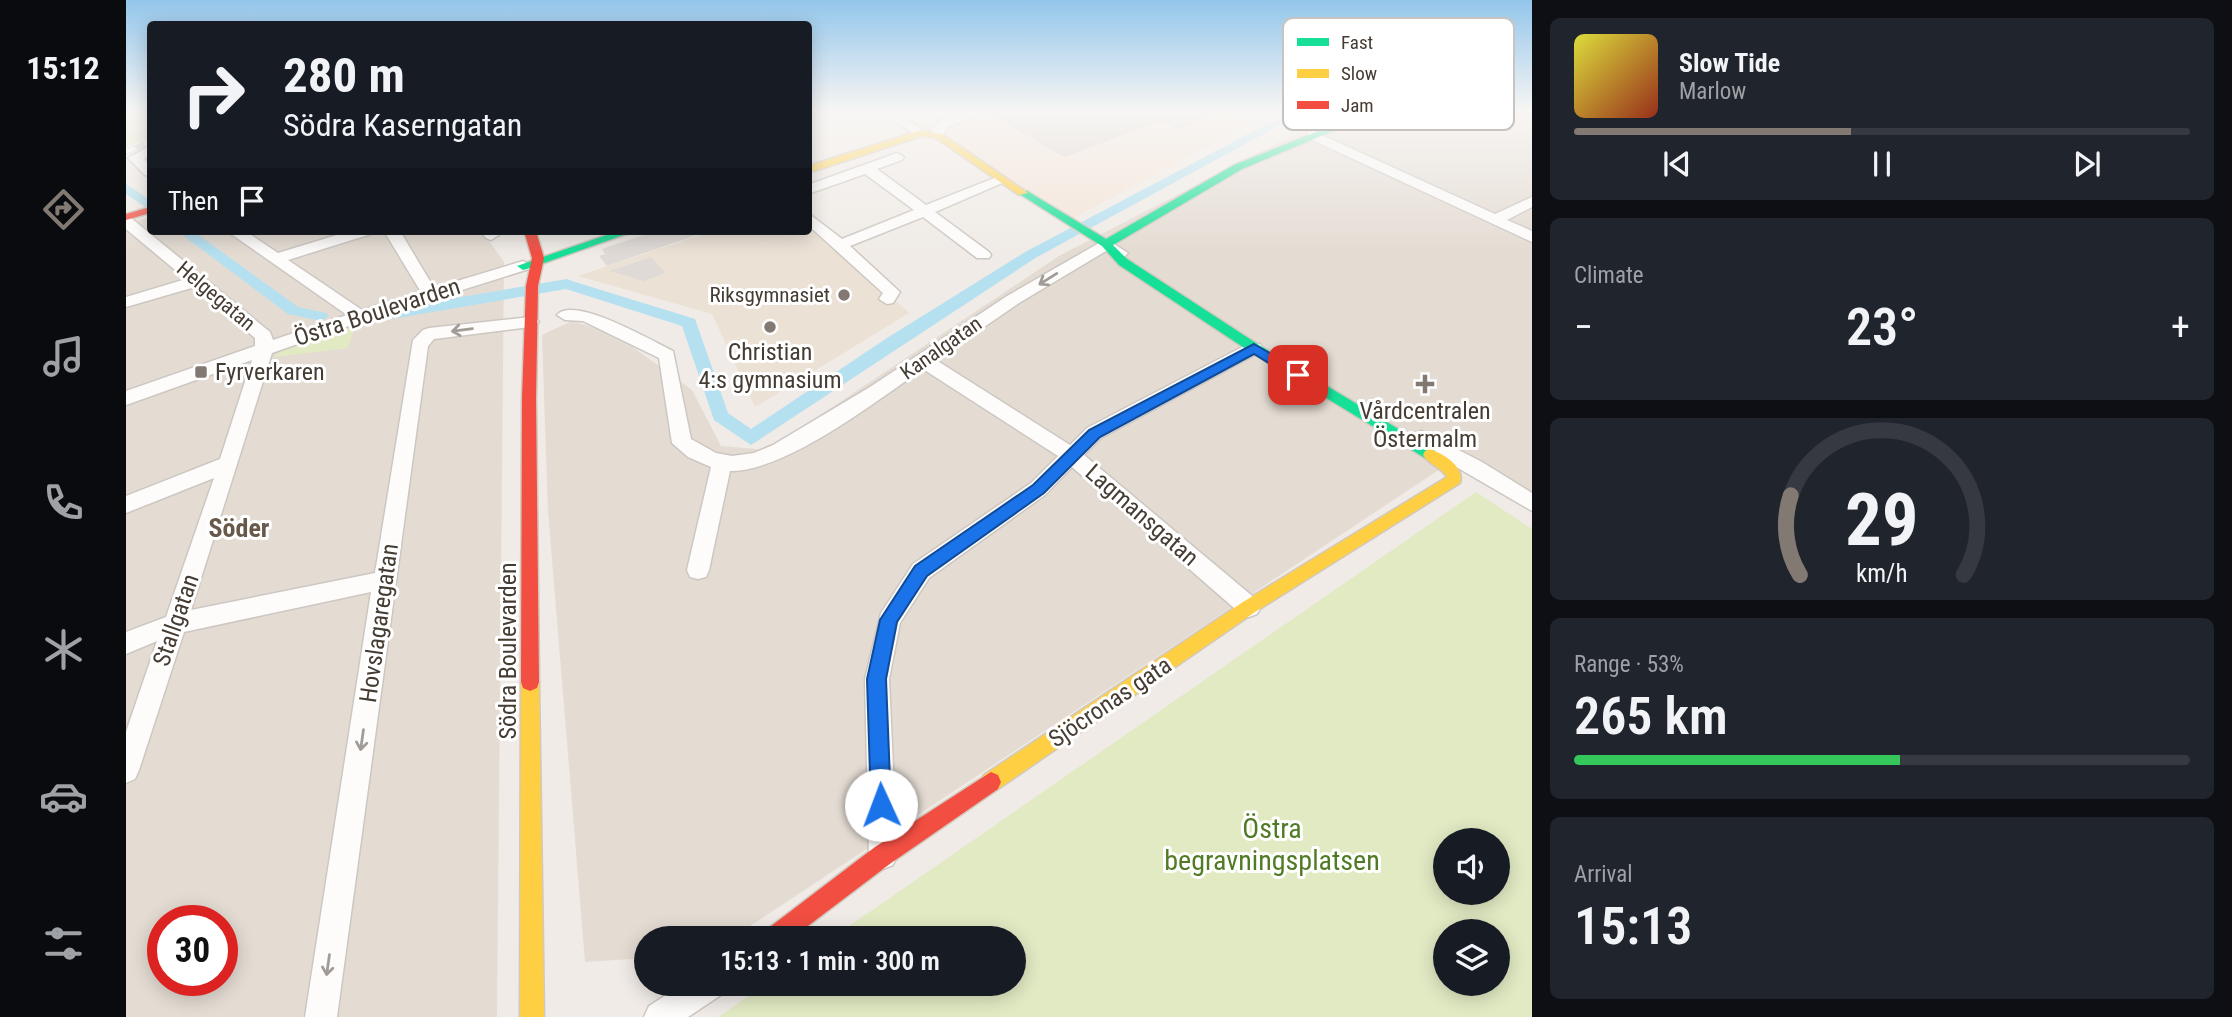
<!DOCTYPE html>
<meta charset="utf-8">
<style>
:root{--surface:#171b24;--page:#20242c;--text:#f1f3f6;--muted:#9ea1a6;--line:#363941;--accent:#817972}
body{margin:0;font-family:"Roboto Condensed",sans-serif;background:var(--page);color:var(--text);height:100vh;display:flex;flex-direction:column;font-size:26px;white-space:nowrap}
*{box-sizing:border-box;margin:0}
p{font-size:23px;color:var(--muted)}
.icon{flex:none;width:38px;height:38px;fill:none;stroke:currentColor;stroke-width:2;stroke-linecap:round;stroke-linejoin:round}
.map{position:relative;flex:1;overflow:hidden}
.side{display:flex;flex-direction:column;gap:18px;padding:18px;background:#0d0f14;width:700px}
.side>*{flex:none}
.guide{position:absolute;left:21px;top:21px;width:665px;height:214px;border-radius:7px;box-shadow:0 4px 18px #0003;background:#171b24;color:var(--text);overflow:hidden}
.controls{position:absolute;left:1307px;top:828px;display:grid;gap:14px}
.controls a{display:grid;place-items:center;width:77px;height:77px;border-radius:50%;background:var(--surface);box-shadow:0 4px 18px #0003;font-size:35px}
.speed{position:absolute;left:21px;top:905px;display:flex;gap:14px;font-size:35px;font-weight:700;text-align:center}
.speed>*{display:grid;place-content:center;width:91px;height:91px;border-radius:50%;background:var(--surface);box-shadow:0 4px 18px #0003;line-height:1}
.speed .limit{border:10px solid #d22;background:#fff;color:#111}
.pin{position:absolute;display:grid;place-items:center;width:60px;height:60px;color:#fff;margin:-30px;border-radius:14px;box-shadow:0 4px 10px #0006}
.me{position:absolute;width:77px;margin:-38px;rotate:358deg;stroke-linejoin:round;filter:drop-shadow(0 0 5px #0008)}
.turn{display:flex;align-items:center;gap:24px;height:147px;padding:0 21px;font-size:32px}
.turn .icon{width:91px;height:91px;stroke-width:2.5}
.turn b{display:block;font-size:49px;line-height:60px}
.then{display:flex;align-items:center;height:66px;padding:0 21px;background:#0003;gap:14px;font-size:26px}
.big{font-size:52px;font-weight:600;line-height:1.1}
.side .widget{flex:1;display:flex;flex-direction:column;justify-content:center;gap:10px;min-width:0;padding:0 24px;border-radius:10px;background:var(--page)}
.side .dial{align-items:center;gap:0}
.dial svg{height:182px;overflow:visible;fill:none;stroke:var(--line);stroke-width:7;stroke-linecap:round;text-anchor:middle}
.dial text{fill:var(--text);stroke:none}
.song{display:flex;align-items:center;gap:21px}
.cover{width:84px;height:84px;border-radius:10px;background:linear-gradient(135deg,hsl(60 70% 55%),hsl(10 70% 35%))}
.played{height:7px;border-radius:4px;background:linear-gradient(90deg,var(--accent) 45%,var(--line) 45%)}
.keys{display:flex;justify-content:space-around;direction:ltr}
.heat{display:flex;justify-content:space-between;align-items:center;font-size:38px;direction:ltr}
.charge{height:10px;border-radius:5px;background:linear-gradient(90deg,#34c759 53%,var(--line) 0)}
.trip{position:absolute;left:508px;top:926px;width:392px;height:70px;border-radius:35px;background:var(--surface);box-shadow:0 4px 18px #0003;font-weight:600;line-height:70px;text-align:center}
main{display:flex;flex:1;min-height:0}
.menu{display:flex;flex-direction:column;width:126px;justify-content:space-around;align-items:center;background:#090b0e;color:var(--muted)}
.menu .icon{width:49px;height:49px}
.menu .current{color:var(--accent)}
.menu b{font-size:32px;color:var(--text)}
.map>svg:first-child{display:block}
.residential{fill:#e4dcd3;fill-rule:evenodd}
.commercial{fill:#f4e4d8}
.education{fill:#ebe1d5}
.green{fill:#e2eac4;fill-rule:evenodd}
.parking{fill:#dfdad6}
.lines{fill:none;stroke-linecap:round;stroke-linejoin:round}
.canal{fill:#b4e0f0;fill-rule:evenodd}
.building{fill:#d8d2cd;stroke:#d8d2cc;stroke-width:2}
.street-casing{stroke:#ccc7c2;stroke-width:3}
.fast-casing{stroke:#d1c9be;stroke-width:3}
.slow-casing{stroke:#d1c9be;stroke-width:3}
.jam-casing{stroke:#d1c9be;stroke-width:3}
.street{fill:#fdfcfb;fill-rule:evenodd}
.fast{fill:#16e098;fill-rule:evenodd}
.slow{fill:#ffcf43;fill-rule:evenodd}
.jam{fill:#f24e42;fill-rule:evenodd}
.rail-casing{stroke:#d8d7d7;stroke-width:5}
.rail{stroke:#fff;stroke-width:3.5;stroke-dasharray:10;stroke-linecap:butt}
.oneway{stroke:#a19c97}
.route{fill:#1a73e8;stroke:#114b97;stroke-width:2}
.poi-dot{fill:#817972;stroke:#fff;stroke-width:2.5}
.labels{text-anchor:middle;stroke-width:6;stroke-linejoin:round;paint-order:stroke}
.far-poi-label{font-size:21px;fill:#453c33;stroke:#fff;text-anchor:end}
.far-street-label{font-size:21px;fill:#453c33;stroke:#fff}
.street-label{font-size:24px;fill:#453c33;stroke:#fff}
.poi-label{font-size:24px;fill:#453c33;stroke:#fff}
.neighbourhood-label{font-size:26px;font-weight:bold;fill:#68584a;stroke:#fff}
.near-park-label{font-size:28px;fill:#507a23;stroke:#fff}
.key{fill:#fff;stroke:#c7c4c2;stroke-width:2}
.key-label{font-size:19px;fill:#453c33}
</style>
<main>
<nav class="menu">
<b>15:12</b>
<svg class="icon current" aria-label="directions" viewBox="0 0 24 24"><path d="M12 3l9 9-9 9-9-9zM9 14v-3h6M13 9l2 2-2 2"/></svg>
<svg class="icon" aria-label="music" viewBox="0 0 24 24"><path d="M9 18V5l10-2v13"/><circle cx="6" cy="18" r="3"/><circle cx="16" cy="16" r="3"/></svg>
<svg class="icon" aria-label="phone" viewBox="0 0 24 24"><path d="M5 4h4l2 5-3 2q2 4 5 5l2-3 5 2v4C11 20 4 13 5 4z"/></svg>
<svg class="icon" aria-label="climate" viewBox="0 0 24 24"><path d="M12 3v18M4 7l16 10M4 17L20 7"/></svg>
<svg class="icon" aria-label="car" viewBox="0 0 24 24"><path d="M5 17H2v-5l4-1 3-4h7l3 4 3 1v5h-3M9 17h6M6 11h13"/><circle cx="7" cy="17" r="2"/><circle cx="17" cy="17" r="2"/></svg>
<svg class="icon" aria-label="filters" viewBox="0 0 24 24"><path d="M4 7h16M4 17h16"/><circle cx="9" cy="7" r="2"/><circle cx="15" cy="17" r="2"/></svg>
</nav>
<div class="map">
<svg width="1406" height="1017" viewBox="0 0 1406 1017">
<rect width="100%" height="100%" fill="#f0ebe6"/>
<path class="residential" d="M1213,111H1406V495L1340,452L606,938H520V958L459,962L422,511L416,335L446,321L489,334L566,390L595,446L642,450L933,256Z
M24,217V231H356L378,262L371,1017H0V224ZM37,920H96V980H37Z"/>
<path class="commercial" d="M769,111H1096L1124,124L942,221Z"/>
<path class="education" d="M683,222L783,313L629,407L586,314L452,276L587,231H682Z"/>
<path class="green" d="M0,111H24V138L0,147Z
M230,322L222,348L149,357C161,339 208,329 230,322Z
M1350,492L1406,529V1017H592L640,984H887V938H706ZM1320,840H1372V892H1320ZM1320,931H1372V984H1320Z"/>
<path class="parking" d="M530,231H582L481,266L473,256L479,254L476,249Z
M525,257L539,273L518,281L484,271Z"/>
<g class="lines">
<path class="canal" d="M1166,111H1180L911,257L625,445L588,420L556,326L440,289L254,321L246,316L254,311L441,279L446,281L569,319L602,413L625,429L761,338L901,251Z
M0,184L24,200V210L0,194Z
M51,231H67L172,307L200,313L203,316L195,321L162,314Z"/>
</g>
<path class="building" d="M865,111H1094L1052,129L1035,120L938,156L864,113Z"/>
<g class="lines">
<defs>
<path id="street" d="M755,111H769L801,133L795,137L790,136Z
M844,111H862L822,127L815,138L810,139L803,135L812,121Z
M1187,131L1369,214L1406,197V207L1381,220L1406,231V242L1182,138V132Z
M24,146V155L18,159L24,165V176L19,175L2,158Z
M771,153L778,157L776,160L751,169L800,205L871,177L876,176L883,180L809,212L863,252L865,255L863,258H851L797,217L724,246L774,292L767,303L761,304L753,299L757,293L682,225V213L716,239L788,210L739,174L682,194V185Z
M0,217L5,218L144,332L147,340L221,315L101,231H119L152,253L224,231H248L245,234L162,260L236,310L295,292L258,231H274L308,288L397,261L405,266L403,269L240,320L146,353L65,610L249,573L287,340L297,330L303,328L404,317L410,318L413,322L404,327L308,339L302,346L211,1017H179L245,592L58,632L13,770L9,779L0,783V732L31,641L0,654V632L40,617L88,478L0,513V496L94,459L126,360L0,405V391L129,346V338L69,287L0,307V297L60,279L0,229Z
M354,231H370L373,235L365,240L360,238Z
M980,239L1002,253L999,256H989L980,251L893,303L810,360L944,445L961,428L1122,344H1134L1137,348L1134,352L975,438L958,455L1131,600L1135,607L1131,614L1123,617L1115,614L946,467L919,495L803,578L774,623L763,679L771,855L767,865L757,869L747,865L743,855L739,679L755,613L787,564L905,483L932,456L797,369C750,401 661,471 604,471L583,570L580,577L572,579L564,577L561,570L585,467L562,457L546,443L533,358L457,321L439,320L431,315C448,295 526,341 547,351L565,439L590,453L606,456L628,453L647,445L744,387L881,296Z
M1296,431L1356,462L1406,493V511L1289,443L1286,438L1289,433Z
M557,984H600L595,995L562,1017H518L523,1006Z"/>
<path id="fast" d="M1242,111H1255L1116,169L987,245L1001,259L1133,345L1309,451L1311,455L1309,459L1304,461L1123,351L993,265L976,246L892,193L901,191L980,239L1108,165Z
M492,231H509L401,269L397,270L391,266Z"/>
<path id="slow" d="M795,130L816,134L902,193L893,195L810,138L796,136L682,173V166Z
M1304,449C1318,454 1339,467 1334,483L1129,612L872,789L865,792L858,789L855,782L858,775L1117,602L1321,477C1315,467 1302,464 1297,455L1299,451Z
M404,673L411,676L413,682L418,1017H394L395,682L397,676Z"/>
<path id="jam" d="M24,207V213L0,220V214Z
M398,231H410L418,258L412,286L410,398L413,682L411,688L404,691L397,688L395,682L396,398L400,286L406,258Z
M865,772L872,775L875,782L872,789L765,863L666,938H637L640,930L749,847Z"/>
</defs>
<use href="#street" class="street-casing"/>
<use href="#fast" class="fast-casing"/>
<use href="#slow" class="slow-casing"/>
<use href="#jam" class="jam-casing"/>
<use href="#street" class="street"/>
<use href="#fast" class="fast"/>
<use href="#slow" class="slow"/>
<use href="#jam" class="jam"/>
<defs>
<path id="rail" d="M0,152L24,142"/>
</defs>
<use href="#rail" class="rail-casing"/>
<use href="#rail" class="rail"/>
</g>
<defs><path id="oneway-shaft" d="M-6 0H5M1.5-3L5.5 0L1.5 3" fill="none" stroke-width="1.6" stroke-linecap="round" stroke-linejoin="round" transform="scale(1.75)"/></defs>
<g class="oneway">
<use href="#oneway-shaft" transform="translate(922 279) rotate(148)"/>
<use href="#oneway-shaft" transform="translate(336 330) rotate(173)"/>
<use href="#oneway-shaft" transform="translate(236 740) rotate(98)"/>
<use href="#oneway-shaft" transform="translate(202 965) rotate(98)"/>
</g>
<linearGradient id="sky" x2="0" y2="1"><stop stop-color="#93c6eb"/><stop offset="0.44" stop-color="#f8f6f4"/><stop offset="1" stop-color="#f8f6f4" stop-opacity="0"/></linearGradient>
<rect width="1406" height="253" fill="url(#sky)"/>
<path class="route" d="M1128,344L1177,372V378H1167L1128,354L974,437L918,493L801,576L771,622L760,679L765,805L762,812L755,815L748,812L745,805L741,679L754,620L789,566L907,485L963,430Z"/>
<g class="poi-dot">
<circle cx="718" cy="295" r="7"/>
<circle cx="644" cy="327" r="7"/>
<rect x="68" y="365" width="14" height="14" rx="3.5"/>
<path d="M1295.5 373.5h7v7h7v7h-7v7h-7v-7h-7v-7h7z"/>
</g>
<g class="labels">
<g class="far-poi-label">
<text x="704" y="302">Riksgymnasiet</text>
</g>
<g class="far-street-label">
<text transform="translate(90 296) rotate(40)" y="7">Helgegatan</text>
<text transform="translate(815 348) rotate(-35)" y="7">Kanalgatan</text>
</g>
<g class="street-label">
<text transform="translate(251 312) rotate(-18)" y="8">Östra Boulevarden</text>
<text transform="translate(1016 515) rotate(41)" y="8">Lagmansgatan</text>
<text transform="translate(50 620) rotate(-71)" y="8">Stallgatan</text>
<text transform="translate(253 623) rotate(-82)" y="8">Hovslagaregatan</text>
<text transform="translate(382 651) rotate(-90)" y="8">Södra Boulevarden</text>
<text transform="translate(984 702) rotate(-34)" y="8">Sjöcronas gata</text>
</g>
<g class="poi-label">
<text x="644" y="360">Christian<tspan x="644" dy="28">4:s gymnasium</tspan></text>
<text x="89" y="380" text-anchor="start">Fyrverkaren</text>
<text x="1299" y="419">Vårdcentralen<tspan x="1299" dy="28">Östermalm</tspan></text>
</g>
<g class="neighbourhood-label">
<text x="113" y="537">Söder</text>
</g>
<g class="near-park-label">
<text x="1146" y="838">Östra<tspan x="1146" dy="32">begravningsplatsen</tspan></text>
</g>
</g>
<rect x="1157" y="18" width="231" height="112" rx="10" class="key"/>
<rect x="1171" y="38" width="32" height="8" fill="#16e098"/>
<rect x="1171" y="69" width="32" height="9" fill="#ffcf43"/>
<rect x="1171" y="101" width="32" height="8" fill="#f24e42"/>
<g class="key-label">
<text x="1215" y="49">Fast</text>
<text x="1215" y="80">Slow</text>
<text x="1215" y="112">Jam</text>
</g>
</svg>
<div class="controls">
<a><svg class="icon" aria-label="sound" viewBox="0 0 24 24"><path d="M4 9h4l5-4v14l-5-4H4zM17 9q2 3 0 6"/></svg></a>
<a><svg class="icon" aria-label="layers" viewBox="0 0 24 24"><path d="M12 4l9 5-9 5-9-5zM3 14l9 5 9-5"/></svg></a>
</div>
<div class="speed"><div class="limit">30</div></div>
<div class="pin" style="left:1172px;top:375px;background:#d93025"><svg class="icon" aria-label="arrive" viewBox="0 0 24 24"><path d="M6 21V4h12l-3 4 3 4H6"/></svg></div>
<svg class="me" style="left:755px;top:805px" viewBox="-20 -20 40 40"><circle r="19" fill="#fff"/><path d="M0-13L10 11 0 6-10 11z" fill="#1a73e8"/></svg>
<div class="trip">15:13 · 1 min · 300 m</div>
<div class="guide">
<div class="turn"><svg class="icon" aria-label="right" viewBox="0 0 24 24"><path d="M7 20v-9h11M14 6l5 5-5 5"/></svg><div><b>280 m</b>Södra Kaserngatan</div></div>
<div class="then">Then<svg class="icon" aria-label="arrive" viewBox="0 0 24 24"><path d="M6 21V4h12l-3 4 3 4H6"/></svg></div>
</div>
</div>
<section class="side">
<div class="widget">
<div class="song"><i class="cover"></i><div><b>Slow Tide</b><p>Marlow</p></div></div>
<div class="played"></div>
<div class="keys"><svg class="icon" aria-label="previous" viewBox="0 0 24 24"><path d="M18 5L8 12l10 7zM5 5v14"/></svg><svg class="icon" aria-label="pause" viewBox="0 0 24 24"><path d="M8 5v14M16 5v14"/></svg><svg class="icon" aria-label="next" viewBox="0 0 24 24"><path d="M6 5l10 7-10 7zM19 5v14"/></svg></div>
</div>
<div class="widget"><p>Climate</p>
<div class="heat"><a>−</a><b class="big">23°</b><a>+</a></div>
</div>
<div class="widget dial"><svg viewBox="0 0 100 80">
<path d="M14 69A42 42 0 1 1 86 69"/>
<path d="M14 69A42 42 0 0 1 10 34" stroke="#817972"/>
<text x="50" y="56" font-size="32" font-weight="700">29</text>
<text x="50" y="72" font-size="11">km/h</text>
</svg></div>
<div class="widget"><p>Range · 53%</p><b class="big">265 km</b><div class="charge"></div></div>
<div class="widget"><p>Arrival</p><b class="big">15:13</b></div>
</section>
</main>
